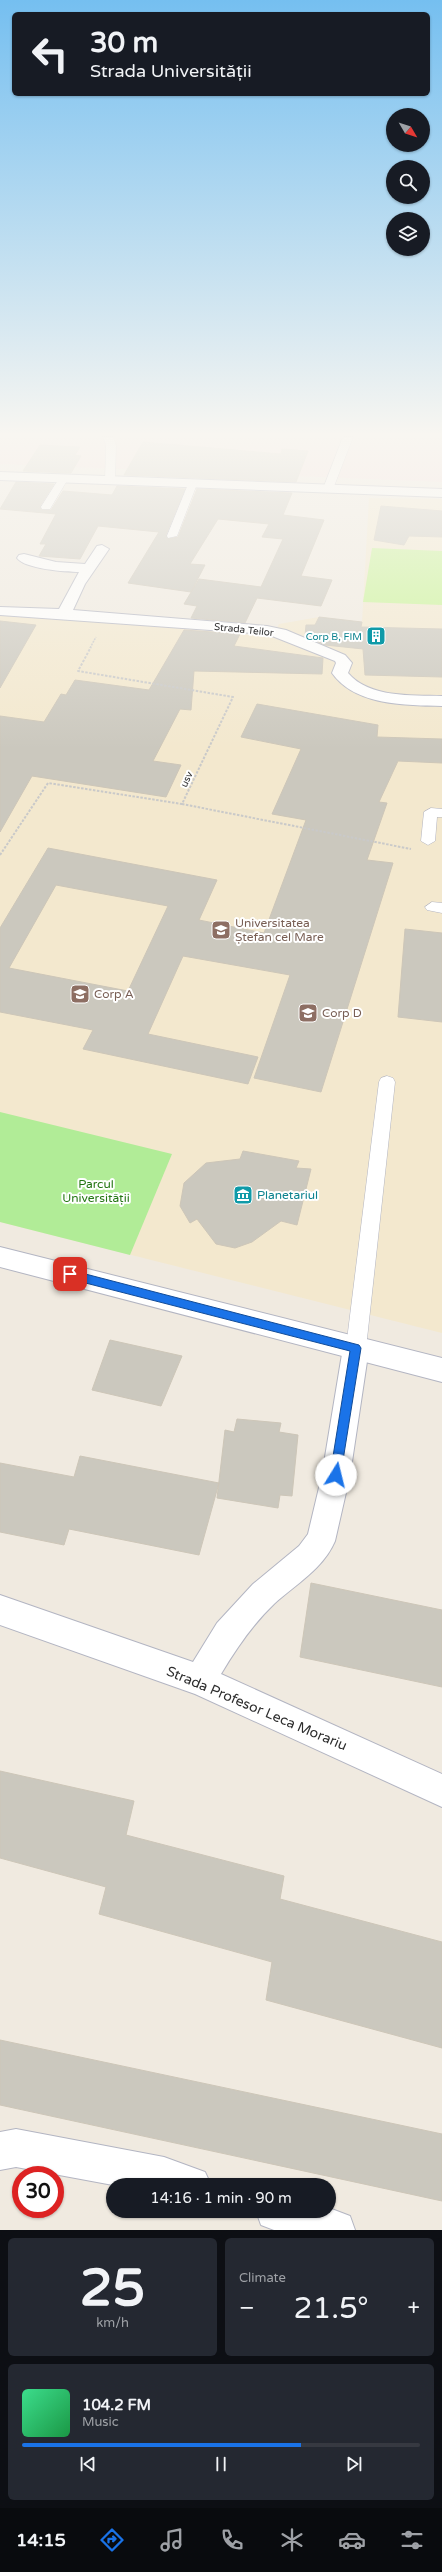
<!DOCTYPE html>
<meta charset="utf-8">
<style>
:root{--surface:#171b24;--page:#242831;--text:#f1f3f6;--muted:#9ea1a6;--line:#363941;--accent:#1a73e8}
body{margin:0;font-family:"Varela Round",sans-serif;background:var(--page);color:var(--text);height:100vh;display:flex;flex-direction:column;font-size:15px;white-space:nowrap}
*{box-sizing:border-box;margin:0}
p{font-size:13px;color:var(--muted)}
.icon{flex:none;width:22px;height:22px;fill:none;stroke:currentColor;stroke-width:2;stroke-linecap:round;stroke-linejoin:round}
.map{position:relative;height:2230px;overflow:hidden}
.panel{display:flex;flex-direction:column;gap:8px;padding:8px;background:#0d0f14;flex:1}
.panel>*{flex:none}
.guide{position:absolute;left:12px;top:12px;width:418px;height:84px;border-radius:6px;box-shadow:0 1px 3px #0004;background:#171b24;color:var(--text);overflow:hidden}
.needle{width:26px;rotate:129deg}
.tools{position:absolute;left:386px;top:108px;display:grid;gap:8px}
.tools a{display:grid;place-items:center;width:44px;height:44px;border-radius:50%;background:var(--surface);box-shadow:0 1px 3px #0004;font-size:20px}
.speed{position:absolute;left:12px;top:2166px;display:flex;gap:8px;font-size:20px;font-weight:700;text-align:center}
.speed>*{display:grid;place-content:center;width:52px;height:52px;border-radius:50%;background:var(--surface);box-shadow:0 1px 3px #0004;line-height:1}
.speed .limit{border:6px solid #d22;background:#fff;color:#111}
.pin{position:absolute;display:grid;place-items:center;width:34px;height:34px;color:#fff;margin:-17px;border-radius:8px;box-shadow:0 2px 6px #0006}
.me{position:absolute;width:44px;margin:-22px;rotate:9deg;stroke-linejoin:round;filter:drop-shadow(0 0 3px #0008)}
.turn{display:flex;align-items:center;gap:14px;height:84px;padding:0 12px;font-size:18px}
.turn .icon{width:52px;height:52px;stroke-width:2.5}
.turn b{display:block;font-size:28px;line-height:34px}
.big{font-size:30px;font-weight:600;line-height:1.1}
.panel .card{flex:1;display:flex;flex-direction:column;justify-content:center;gap:6px;min-width:0;padding:0 14px;border-radius:6px;background:var(--page)}
.panel .dial{align-items:center;gap:0}
.dial b{font-size:52px;line-height:1}
.song{display:flex;align-items:center;gap:12px}
.cover{width:48px;height:48px;border-radius:6px;background:linear-gradient(135deg,hsl(150 70% 55%),hsl(140 70% 35%))}
.played{height:4px;border-radius:2px;background:linear-gradient(90deg,var(--accent) 70%,var(--line) 70%)}
.keys{display:flex;justify-content:space-around;direction:ltr}
.heat{display:flex;justify-content:space-between;align-items:center;font-size:22px;direction:ltr}
.panel .tiles{flex:1;display:grid;gap:8px;grid-template-columns:1fr 1fr}
.card:last-child{grid-column:span 2}
.trip{position:absolute;left:106px;top:2178px;width:230px;height:40px;border-radius:20px;background:var(--surface);box-shadow:0 1px 3px #0004;font-weight:600;line-height:40px;text-align:center}
.tab-bar{display:flex;height:64px;justify-content:space-around;align-items:center;background:#090b0e;color:var(--muted)}
.tab-bar .icon{width:28px;height:28px}
.tab-bar .on{color:var(--accent)}
.tab-bar b{font-size:18px;color:var(--text)}
.map>svg:first-child{display:block}
.education{fill:#f3e8ce}
.medical{fill:#f7dddd}
.green{fill:#b1ec97}
.pitch{fill:#c7f492}
.building{fill:#cbc8be;stroke:#cdc6b8;fill-rule:evenodd}
.lines{fill:none;stroke-linecap:round;stroke-linejoin:round}
.lane-casing{stroke:#b3b5c2;stroke-width:1}
.street-casing{stroke:#b3b5c2;stroke-width:2}
.secondary-casing{stroke:#b3b5c2;stroke-width:2}
.path-far1{stroke:#c9c9c9;stroke-width:1.5;stroke-dasharray:2 1;stroke-linecap:butt}
.path{stroke:#c9c9c9;stroke-width:2;stroke-dasharray:2.5 1.5;stroke-linecap:butt}
.lane{fill:#fff;fill-rule:evenodd}
.street{fill:#fff;fill-rule:evenodd}
.secondary{fill:#fff;fill-rule:evenodd}
.route{fill:#1a73e8;stroke:#114b97}
.labels{text-anchor:middle;stroke-width:4;stroke-linejoin:round;paint-order:stroke}
.far-street-label{font-size:10px;fill:#2e2e2e;stroke:#fff}
.far-culture-label{font-size:10px;fill:#0d838f;stroke:#fff;text-anchor:end}
.education-label{font-size:12px;fill:#785e54;stroke:#fff;text-anchor:start}
.park-label{font-size:12px;fill:#247613;stroke:#fff}
.culture-label{font-size:12px;fill:#0d838f;stroke:#fff;text-anchor:start}
.near-street-label{font-size:14px;fill:#2e2e2e;stroke:#fff}
</style>
<div class="map">
<svg width="442" height="2230" viewBox="0 0 442 2230">
<rect width="100%" height="100%" fill="#f0eae0"/>
<path class="education" d="M369,498L442,499V1333L0,1222V615L87,619L272,637L279,624L319,617L362,622Z"/>
<path class="medical" d="M0,437H442V482L0,464Z"/>
<path class="green" d="M0,1112L172,1154L130,1255L0,1222Z"/>
<path class="pitch" d="M372,548L442,551V605L363,602Z"/>
<path class="building" d="M143,442L281,454L282,449L308,451L296,482L124,475Z
M40,445L80,447L75,455L81,456L71,473L23,471Z
M16,482L54,484L40,506L42,510H51L63,491L112,495L117,486L185,489L166,535L168,539L178,537L197,489L292,493L283,515L324,520L301,576L332,580L321,606L257,598L245,623L191,618L197,606L184,604L199,579L261,587L283,539L262,537L269,524L218,519L190,564L205,565L191,592L128,583L159,532L98,526L80,559L39,556L46,544H40L56,514L0,509Z
M381,506L442,511V537L409,536L404,545L374,540Z
M319,617L362,622L361,627L442,629V677L365,675L363,649L325,645L305,636L306,625H315Z
M0,621L36,625L0,688Z
M184,630L240,634L234,646L323,658L322,674L194,671L191,710L180,709L153,761L181,765L166,797L32,776L0,832V716L44,722L61,694L66,695L75,680L149,690Z
M257,704L378,725L377,737L442,739V763L398,761L379,802L387,803L367,860L393,863L321,1092L254,1078L290,975L183,956L148,1034L258,1057L248,1084L83,1049L93,1030L0,1012V928L48,848L217,880L199,920L264,933L306,820L272,814L301,749L241,737ZM56,885L168,906L128,991L9,968Z
M405,929L442,933V1022L398,1017Z
M243,1151L299,1161L296,1168L311,1169L297,1225L281,1221L252,1242L235,1248L216,1244L197,1219L190,1223L180,1206L184,1183L206,1163L240,1159Z
M110,1340L182,1356L161,1406L92,1390Z
M237,1419L281,1423L279,1432L298,1435L292,1496L280,1495L278,1508L217,1498L225,1430L234,1432Z
M80,1456L219,1483L199,1555L69,1529L64,1545L0,1532V1463L74,1477Z
M311,1583L442,1610V1687L300,1657Z
M0,1771L134,1801L126,1835L284,1876L280,1899L442,1942V2048L266,2000L272,1962L99,1914L106,1887L0,1858Z
M0,2040L442,2134V2201L0,2105Z"/>
<g class="lines">
<defs>
<path id="lane" d="M103,437H113L116,445L115,481L110,484L105,481L106,445Z
M343,437H353L333,489L325,491L323,489Z
M60,477L68,479L50,509H42L41,507Z
M189,482L197,484L177,536L168,538L167,536Z
M431,808L442,809V817H437L435,841L428,845L421,841L424,812Z
M432,902L442,903V913L427,910L425,907Z
M387,1076L393,1078L395,1082L366,1348L363,1354L356,1357L349,1354L346,1348L379,1082L381,1078Z"/>
<path id="street" d="M0,472L442,489V497L0,480Z
M102,545L109,549L85,584L73,610L267,626L286,630L345,655L352,663L348,673C369,698 412,695 442,696V706C406,705 355,706 332,673L336,663L335,661L267,634L0,615V607L59,609L79,572C66,572 25,569 17,558L19,555L24,554L56,562L85,564L97,546Z
M356,1337L365,1340L369,1348L350,1475L335,1541C323,1569 296,1584 274,1604C253,1624 236,1649 221,1674L442,1774V1807L195,1694L0,1625V1595L193,1662L217,1623L253,1584L299,1546L308,1534L322,1475L343,1348L347,1340Z
M16,2129L164,2157L205,2172L211,2185H113L16,2167L0,2170V2132Z
M329,2208L350,2216L355,2230H274L261,2225L256,2211H329Z"/>
<path id="secondary" d="M0,1247L442,1358V1382L0,1267Z"/>
</defs>
<use href="#lane" class="lane-casing"/>
<use href="#street" class="street-casing"/>
<use href="#secondary" class="secondary-casing"/>
<path class="path-far1" d="M90,648L96,637"/>
<path class="path" d="M182,804L411,849
M0,855L48,783L182,804L233,697L78,671L91,647"/>
<use href="#lane" class="lane"/>
<use href="#street" class="street"/>
<use href="#secondary" class="secondary"/>
</g>
<linearGradient id="sky" x2="0" y2="1"><stop stop-color="#75bff0"/><stop offset="0.58" stop-color="#f8f6f1"/><stop offset="1" stop-color="#f8f6f1" stop-opacity="0"/></linearGradient>
<rect width="442" height="749" fill="url(#sky)"/>
<path class="route" d="M70,1270L359,1345L361,1348L340,1479L336,1480L330,1475L350,1351L70,1279L65,1274Z"/>
<defs>
<symbol id="building-square" viewBox="-11 -11 22 22"><rect x="-9" y="-9" width="18" height="18" rx="4" fill="#0f9aa8" stroke="#fff"/><path d="M-4-6H4V6H1V3H-1V6H-4ZM-2.5-4.3h1.7v1.8h-1.7ZM.8-4.3h1.7v1.8H.8ZM-2.5-1h1.7V.8h-1.7ZM.8-1h1.7V.8H.8Z" fill="#fff"/></symbol>
<symbol id="university-square" viewBox="-11 -11 22 22"><rect x="-9" y="-9" width="18" height="18" rx="4" fill="#8d6e63" stroke="#fff"/><path d="M0-5L7-2L0 1L-7-2ZM-4 1L0 2.5L4 1V4Q0 6-4 4Z" fill="#fff"/></symbol>
<symbol id="museum-square" viewBox="-11 -11 22 22"><rect x="-9" y="-9" width="18" height="18" rx="4" fill="#0f9aa8" stroke="#fff"/><path d="M0-6L6-3V-2H-6V-3ZM-5-1h2V3h-2ZM-1-1h2V3h-2ZM3-1h2V3H3ZM-6 4H6V6H-6Z" fill="#fff"/></symbol>
</defs>
<g fill-rule="evenodd">
<use href="#building-square" x="365" y="625" width="22" height="22"/>
<use href="#university-square" x="210" y="919" width="22" height="22"/>
<use href="#university-square" x="69" y="983" width="22" height="22"/>
<use href="#university-square" x="297" y="1002" width="22" height="22"/>
<use href="#museum-square" x="232" y="1184" width="22" height="22"/>
</g>
<g class="labels">
<g class="far-street-label">
<text transform="translate(244 629) rotate(6)" y="4">Strada Teilor</text>
<text transform="translate(186 779) rotate(-65)" y="4">usv</text>
</g>
<g class="far-culture-label">
<text x="362" y="640">Corp B, FIM</text>
</g>
<g class="education-label">
<text x="235" y="927">Universitatea<tspan x="235" dy="14">Ștefan cel Mare</tspan></text>
<text x="94" y="998">Corp A</text>
<text x="322" y="1017">Corp D</text>
</g>
<g class="park-label">
<text x="96" y="1188">Parcul<tspan x="96" dy="14">Universității</tspan></text>
</g>
<g class="culture-label">
<text x="257" y="1199">Planetariul</text>
</g>
<g class="near-street-label">
<text transform="translate(257 1708) rotate(23)" y="5">Strada Profesor Leca Morariu</text>
</g>
</g>
</svg>
<div class="tools">
<a><svg class="needle" viewBox="-14 -14 28 28"><path d="M0-13l5 13h-10z" fill="#e53935"/><path d="M0 13l5-13h-10z" fill="#9ea1a6"/></svg></a>
<a><svg class="icon" aria-label="search" viewBox="0 0 24 24"><circle cx="10" cy="10" r="6"/><path d="M15 15l6 6"/></svg></a>
<a><svg class="icon" aria-label="layers" viewBox="0 0 24 24"><path d="M12 4l9 5-9 5-9-5zM3 14l9 5 9-5"/></svg></a>
</div>
<div class="speed"><div class="limit">30</div></div>
<div class="pin" style="left:70px;top:1274px;background:#d93025"><svg class="icon" aria-label="arrive" viewBox="0 0 24 24"><path d="M6 21V4h12l-3 4 3 4H6"/></svg></div>
<svg class="me" style="left:336px;top:1475px" viewBox="-20 -20 40 40"><circle r="19" fill="#fff"/><path d="M0-13L10 11 0 6-10 11z" fill="#1a73e8"/></svg>
<div class="trip">14:16 · 1 min · 90 m</div>
<div class="guide">
<div class="turn"><svg class="icon" aria-label="left" viewBox="0 0 24 24"><path d="M17 20v-9H6M10 6l-5 5 5 5"/></svg><div><b>30 m</b>Strada Universității</div></div>
</div>
</div>
<section class="panel">
<div class="tiles">
<div class="card dial"><b>25</b><p>km/h</p></div>
<div class="card"><p>Climate</p>
<div class="heat"><a>−</a><b class="big">21.5°</b><a>+</a></div>
</div>
<div class="card">
<div class="song"><i class="cover"></i><div><b>104.2 FM</b><p>Music</p></div></div>
<div class="played"></div>
<div class="keys"><svg class="icon" aria-label="previous" viewBox="0 0 24 24"><path d="M18 5L8 12l10 7zM5 5v14"/></svg><svg class="icon" aria-label="pause" viewBox="0 0 24 24"><path d="M8 5v14M16 5v14"/></svg><svg class="icon" aria-label="next" viewBox="0 0 24 24"><path d="M6 5l10 7-10 7zM19 5v14"/></svg></div>
</div>
</div>
</section>
<nav class="tab-bar">
<b>14:15</b>
<svg class="icon on" aria-label="directions" viewBox="0 0 24 24"><path d="M12 3l9 9-9 9-9-9zM9 14v-3h6M13 9l2 2-2 2"/></svg>
<svg class="icon" aria-label="music" viewBox="0 0 24 24"><path d="M9 18V5l10-2v13"/><circle cx="6" cy="18" r="3"/><circle cx="16" cy="16" r="3"/></svg>
<svg class="icon" aria-label="phone" viewBox="0 0 24 24"><path d="M5 4h4l2 5-3 2q2 4 5 5l2-3 5 2v4C11 20 4 13 5 4z"/></svg>
<svg class="icon" aria-label="climate" viewBox="0 0 24 24"><path d="M12 3v18M4 7l16 10M4 17L20 7"/></svg>
<svg class="icon" aria-label="car" viewBox="0 0 24 24"><path d="M5 17H2v-5l4-1 3-4h7l3 4 3 1v5h-3M9 17h6M6 11h13"/><circle cx="7" cy="17" r="2"/><circle cx="17" cy="17" r="2"/></svg>
<svg class="icon" aria-label="filters" viewBox="0 0 24 24"><path d="M4 7h16M4 17h16"/><circle cx="9" cy="7" r="2"/><circle cx="15" cy="17" r="2"/></svg>
</nav>
